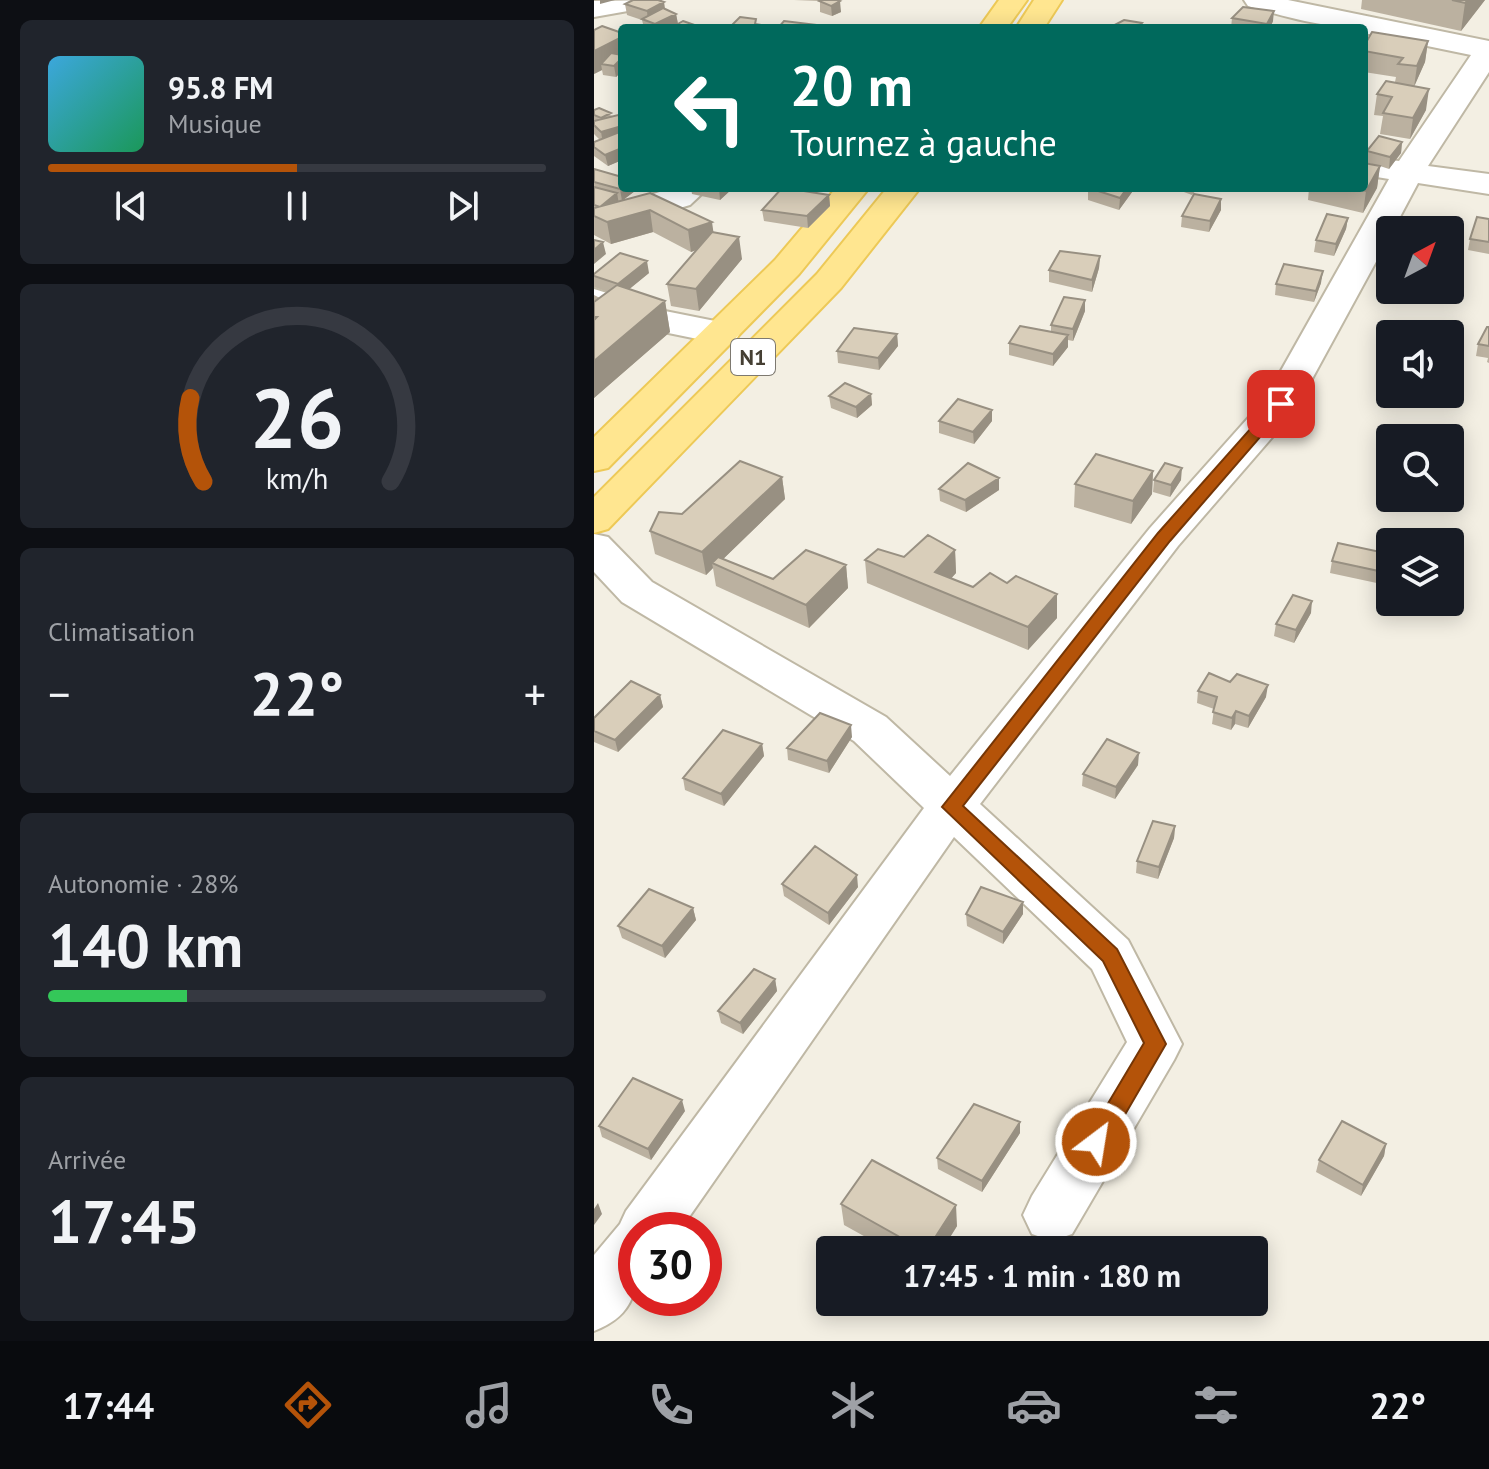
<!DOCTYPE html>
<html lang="fr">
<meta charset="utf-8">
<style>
:root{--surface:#171b24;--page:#20242c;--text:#f1f3f6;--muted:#9ea1a6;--line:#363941;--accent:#b45309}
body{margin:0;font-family:"PT Sans",sans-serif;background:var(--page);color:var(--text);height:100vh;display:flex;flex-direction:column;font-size:30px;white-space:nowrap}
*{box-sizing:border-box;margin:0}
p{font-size:26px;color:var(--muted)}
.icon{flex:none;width:44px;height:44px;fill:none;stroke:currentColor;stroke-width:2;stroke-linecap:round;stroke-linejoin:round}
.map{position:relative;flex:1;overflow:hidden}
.sheet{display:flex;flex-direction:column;gap:20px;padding:20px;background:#0d0f14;width:594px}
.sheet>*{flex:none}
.guide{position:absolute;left:24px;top:24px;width:750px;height:168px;border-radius:8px;box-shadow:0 4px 20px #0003;background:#00695c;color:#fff;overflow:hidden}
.needle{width:52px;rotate:41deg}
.fabs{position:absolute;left:782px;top:216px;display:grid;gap:16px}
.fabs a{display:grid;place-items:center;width:88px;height:88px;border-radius:8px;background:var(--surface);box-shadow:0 4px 20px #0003;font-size:40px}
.speed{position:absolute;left:24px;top:1212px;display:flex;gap:16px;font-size:40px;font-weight:700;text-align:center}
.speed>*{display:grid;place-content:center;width:104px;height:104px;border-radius:50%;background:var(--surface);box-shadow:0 4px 20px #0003;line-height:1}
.speed .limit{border:12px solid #d22;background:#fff;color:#111}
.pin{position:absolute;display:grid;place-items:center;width:68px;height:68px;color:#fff;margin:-34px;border-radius:16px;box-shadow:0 4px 12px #0006}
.me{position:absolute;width:88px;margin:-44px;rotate:31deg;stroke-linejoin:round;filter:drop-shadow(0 0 6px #0008)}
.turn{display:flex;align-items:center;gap:28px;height:168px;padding:0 40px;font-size:36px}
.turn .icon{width:104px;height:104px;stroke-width:2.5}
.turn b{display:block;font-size:56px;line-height:68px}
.big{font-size:60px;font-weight:600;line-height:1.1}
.sheet .widget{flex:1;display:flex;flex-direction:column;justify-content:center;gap:12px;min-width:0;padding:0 28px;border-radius:12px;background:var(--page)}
.sheet .dial{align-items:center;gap:0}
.dial svg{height:208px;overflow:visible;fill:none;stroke:var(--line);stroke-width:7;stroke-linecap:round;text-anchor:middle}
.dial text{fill:var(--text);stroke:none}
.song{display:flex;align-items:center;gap:24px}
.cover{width:96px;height:96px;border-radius:12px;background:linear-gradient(135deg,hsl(200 70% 55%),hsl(150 70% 35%))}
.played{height:8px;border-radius:4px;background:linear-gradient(90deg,var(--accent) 50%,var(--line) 50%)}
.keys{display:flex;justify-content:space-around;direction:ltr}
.heat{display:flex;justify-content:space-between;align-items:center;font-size:44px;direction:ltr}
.charge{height:12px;border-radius:6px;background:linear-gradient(90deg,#34c759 28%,var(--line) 0)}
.trip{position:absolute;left:222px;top:1236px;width:452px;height:80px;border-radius:8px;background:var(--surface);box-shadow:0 4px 20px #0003;font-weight:600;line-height:80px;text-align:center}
.dock{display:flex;height:128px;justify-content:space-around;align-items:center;background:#090b0e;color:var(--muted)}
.dock .icon{width:56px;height:56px}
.dock .on{color:var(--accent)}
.dock b{font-size:36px;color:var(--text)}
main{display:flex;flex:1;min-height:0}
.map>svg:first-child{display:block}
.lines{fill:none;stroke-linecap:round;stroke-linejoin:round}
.street-casing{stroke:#bfb8a5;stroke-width:4}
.primary-casing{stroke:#edc957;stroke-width:4}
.street{fill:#fff;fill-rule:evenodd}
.primary{fill:#ffe690;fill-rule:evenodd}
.wall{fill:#bbb1a0}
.shaded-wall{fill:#989082}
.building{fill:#d9ceba;stroke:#989082;stroke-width:2}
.route{fill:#b45309;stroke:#753606;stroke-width:2}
.labels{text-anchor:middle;stroke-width:8;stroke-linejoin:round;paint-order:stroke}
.shield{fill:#fff;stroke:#7d7970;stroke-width:2}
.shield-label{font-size:22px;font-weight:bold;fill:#453f33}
</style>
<main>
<section class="sheet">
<div class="widget">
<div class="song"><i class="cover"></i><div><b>95.8 FM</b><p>Musique</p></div></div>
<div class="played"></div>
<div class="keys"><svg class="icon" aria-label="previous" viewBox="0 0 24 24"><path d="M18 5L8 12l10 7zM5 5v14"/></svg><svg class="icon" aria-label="pause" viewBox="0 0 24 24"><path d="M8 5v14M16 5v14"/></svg><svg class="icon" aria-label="next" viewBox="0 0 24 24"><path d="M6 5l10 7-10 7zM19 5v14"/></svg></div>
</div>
<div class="widget dial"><svg viewBox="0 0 100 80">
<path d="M14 69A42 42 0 1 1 86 69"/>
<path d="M14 69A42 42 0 0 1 9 37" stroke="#b45309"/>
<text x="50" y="56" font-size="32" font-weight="700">26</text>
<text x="50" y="72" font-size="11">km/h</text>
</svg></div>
<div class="widget"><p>Climatisation</p>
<div class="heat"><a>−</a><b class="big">22°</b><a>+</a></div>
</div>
<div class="widget"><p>Autonomie · 28%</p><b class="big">140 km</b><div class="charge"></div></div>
<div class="widget"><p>Arrivée</p><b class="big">17:45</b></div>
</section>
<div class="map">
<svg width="895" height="1341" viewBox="0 0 895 1341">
<rect width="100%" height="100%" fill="#f3efe3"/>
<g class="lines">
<defs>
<path id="street" d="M66,0L62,6L0,17V1Z
M650,0H694L895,41V72L834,166L895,174V194L824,183L799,230H796V236L700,412L584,546L386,804L534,940L588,1044L580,1060L478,1234L458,1241L438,1234L429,1215L438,1196L533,1042L498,969L360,837L86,1230H42C42,1277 51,1311 0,1331V1255L26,1224L32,1211L330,808L260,741L28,602L0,572V534L14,537L58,582L292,717L356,776L556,528L671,399L795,179L770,175V157L805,161L877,55L770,33V28C730,28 692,17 654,6Z
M78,188H114L96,205L0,233V213Z
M0,289L71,311L141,325L146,333L141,341L128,344L50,328L0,311Z"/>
<path id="primary" d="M405,0H433L413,28H385Z
M440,0H468L450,28H422Z
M242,188H275L205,274L14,468L0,471V437L181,260Z
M293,188H326L247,288L14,529L0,533V497L223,274Z"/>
</defs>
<use href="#street" class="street-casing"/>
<use href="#primary" class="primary-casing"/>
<use href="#street" class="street"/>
<use href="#primary" class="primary"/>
</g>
<path class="wall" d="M200,0H243L247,12L238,16L226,12V1Z
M768,0H891L867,31L767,9Z
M70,2L71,9L82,14L84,24L76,28H50L48,20L33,15L31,4Z
M638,18L679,21L676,28H637Z
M28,33V71L22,77L9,75L8,70L0,74Z
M834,41L831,62L820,86L832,110L816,139L786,134L789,116L780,115L783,94L801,82L802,77L770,72V46Z
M0,110L28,119V160L14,166L0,156V142L6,140L0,134Z
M808,142L807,153L795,169L786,166L783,188L769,213L714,200L715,188H770L785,166L771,162L773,151Z
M0,169L28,188H40L41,191L28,200L120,233L148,259L105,311L77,306L73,284L102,250L97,252L59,232L17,244L0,235Z
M97,188H139L126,200L98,194Z
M541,188L525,210L494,200V189Z
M579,188H604L598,195Z
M235,195L236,206L214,228L170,221L168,210Z
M627,210L615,232L587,227L588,216Z
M754,218L752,229L740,256L720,252L722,240Z
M895,219V254L874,250L876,239Z
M506,256L505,268L498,292L455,282V270Z
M55,273L35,289L71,301L76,332L0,398V295L6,298L14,292L0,287V274Z
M727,283L720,302L681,295L682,284Z
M491,300V311L479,341L474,340V347L459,366L415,355V343L457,332V325Z
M895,327V363L893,362L894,358L882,356L884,344Z
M303,334L304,346L285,370L244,363L243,351Z
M277,394L278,405L263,418L237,408L235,396Z
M345,421H398L380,444L345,433Z
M559,471L558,494L537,524L480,507L481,484Z
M188,477L191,499L129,559L179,579L252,565L254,588L215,628L122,586L119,568L112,575L61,554L56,531L88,514Z
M405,478V490L372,512L346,501L345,489Z
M560,480H587L576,497L559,492Z
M361,550L362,573L357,578L379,587L463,618L434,650L273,583L271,560L310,557Z
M796,554V572L792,585L736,573L738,561Z
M717,613L700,643L680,636L682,624Z
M604,691L672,697L654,728L641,724L637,730L618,724L620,709L603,703Z
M66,695L69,707L24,752L0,742V718Z
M258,737L235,773L194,760L193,748Z
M168,744L170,756L130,806L91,790L89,778Z
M544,765L521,799L488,786L489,774Z
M581,826L580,838L564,879L542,873L543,861Z
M188,884L264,887L235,925L190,896Z
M429,902V914L409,944L373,926L372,914Z
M99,908L102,920L71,958L28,938L24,926Z
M181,979L183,991L149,1034L127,1023L124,1011Z
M91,1111L57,1160L8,1137L5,1126Z
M426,1133L388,1192L344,1169L343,1158Z
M792,1144L790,1156L767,1196L722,1172L725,1160Z
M247,1204L363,1226L348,1250H295L250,1225Z"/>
<path class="shaded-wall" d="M6,0H21L6,4Z
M874,0H891L867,31L871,3Z
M246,1L247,12L238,16L237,6Z
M70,2L71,12L54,22L53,11Z
M680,11L679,21L676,28H673V24Z
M82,14L84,24L76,28H62L61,24Z
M28,37V71L22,77L20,66L7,64L8,70L0,74V51Z
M834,41L831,62L820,87L823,66Z
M835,89L832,110L816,139L819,118Z
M28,126V138L9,143L7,132Z
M808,142L807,153L795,169L796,157Z
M28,148V160L14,166L11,155Z
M786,166L783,188L769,213L772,191Z
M28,188H40L41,191L28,201L26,189Z
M125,188H139L126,200Z
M533,188H541L525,210L526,198Z
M23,193L25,204L6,207Z
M235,195L236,206L214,228L213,216Z
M627,199V210L615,232L616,221Z
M56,210L59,232L17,244L13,222Z
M754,218L752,229L740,256L742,244Z
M118,222L121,243L97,252L94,230Z
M145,237L148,259L105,311L102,289Z
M9,242L12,254L0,264V250Z
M506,256L505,268L498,292V280Z
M53,261L55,273L27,296L24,284Z
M729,271L727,283L720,302L722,291Z
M491,300V311L479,341V329Z
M71,301L76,332L0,398V361Z
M303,334L304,346L285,370L284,358Z
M474,335V347L459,366V354Z
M277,394L278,405L263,418L262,407Z
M398,410V421L380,444L379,432Z
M588,468L587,480L576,497L577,485Z
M559,471L558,494L537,524L539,501Z
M188,477L191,499L123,565L118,563L119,568L112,575L108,552Z
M405,478V490L372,512L371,500Z
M361,550L362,573L346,591L341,572Z
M252,565L254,588L215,628L212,605Z
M463,594V618L434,650V627Z
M718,601L717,613L700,643L702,630Z
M674,685L672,697L654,728L655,716Z
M66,695L69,707L24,752L21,740Z
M642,711L641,724L637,730L638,718Z
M257,725L258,737L235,773L233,761Z
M168,744L170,756L130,806L127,794Z
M545,753L544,765L521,799L522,787Z
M581,826L580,838L564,879L565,867Z
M263,875L264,887L235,925L234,913Z
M429,902V914L409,944V932Z
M99,908L102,920L71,958L68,946Z
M181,979L183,991L149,1034L146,1023Z
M88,1100L91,1111L57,1160L54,1149Z
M426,1122V1133L388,1192V1181Z
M792,1144L790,1156L767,1196L769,1185Z
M4,1203L8,1214L0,1225V1209Z
M362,1205L363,1226L348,1250H333Z"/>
<path class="building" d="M39,0H64L70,2L53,11L31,4Z
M227,0H243L246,1L237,6L225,1Z
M858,0H874L871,3Z
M649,7L680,11L673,24L638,18Z
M69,8L82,14L61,24L48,19Z
M146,17L162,19L161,24L167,25L164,28H135Z
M530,20L548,23L543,28H515Z
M89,21L109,28H77Z
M190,21L231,26L229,28H184Z
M639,25L659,28H637Z
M8,26L28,33V37L0,51V30Z
M778,32L834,41L823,66L804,64L809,58L770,51V46Z
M17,53L28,55V58L20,66L7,64Z
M792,81L835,89L819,118L789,113L798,97L783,94Z
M5,108L17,113L7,118L0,115V110Z
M24,115L28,119V126L7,132L0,125V121Z
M28,131V148L11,155L0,147V142Z
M785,136L808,142L796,157L773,151Z
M770,163L786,166L772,191L757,188H770Z
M0,169L28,177V188L26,189L0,182Z
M0,187L23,193L6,207L0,205Z
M188,188H191L235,195L213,216L168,210Z
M495,188H533L526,198Z
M56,193L118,222L94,230L56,210L13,222L0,216V208Z
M600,194L627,199L616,221L588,216Z
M733,214L754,218L742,244L722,240Z
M883,217L895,219V242L876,239Z
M118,232L145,237L102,289L73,284Z
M0,240L9,242L0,250Z
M466,251L506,256L498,280L455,270Z
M26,253L53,261L24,284L0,276V274Z
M690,264L729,271L722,291L682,284Z
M23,285L71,301L0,361V320L3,317H0V302Z
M470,297L491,300L479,329L457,325Z
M426,326L474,335L459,354L415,343Z
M893,327H895V346L884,344Z
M260,328L303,334L284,358L243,351Z
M251,383L277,394L262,407L235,396Z
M364,399L398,410L379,432L345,421Z
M502,454L559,471L539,501L481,484Z
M146,461L188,477L108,552L56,531L65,512L88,514Z
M374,463L405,478L371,500L345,489Z
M571,463L588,468L577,485L560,480Z
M334,535L361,550L341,572L379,587L396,573L413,583L422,576L463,594L434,627L271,560L284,549L310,557Z
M744,543L796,554V567L794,573L738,561Z
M212,550L252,565L212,605L118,563L124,557L179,579Z
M699,595L718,601L702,630L682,624Z
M615,673L636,682L643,674L674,685L655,716L642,711L638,718L619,712L623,697L604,691Z
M37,681L66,695L21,740L0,731V718Z
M226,713L257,725L233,761L193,748Z
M129,730L168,744L127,794L89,778Z
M513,739L545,753L522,787L489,774Z
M559,821L581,826L565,867L543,861Z
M221,846L263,875L234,913L188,884Z
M387,887L429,902L409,932L372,914Z
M55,889L99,908L68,946L24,926Z
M160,969L181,979L146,1023L124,1011Z
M39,1078L88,1100L54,1149L5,1126Z
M380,1104L426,1122L388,1181L343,1158Z
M748,1121L792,1144L769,1185L725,1160Z
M278,1160L362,1205L333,1250H329L247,1204Z"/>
<path class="route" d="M687,399L695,404L692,407L576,541L369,806L523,949L572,1044L511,1149L502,1152L494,1149L491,1142L550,1043L509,961L348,807L564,533L682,400Z"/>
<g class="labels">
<rect class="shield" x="137" y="339" width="44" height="36" rx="6"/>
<g class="shield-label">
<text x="159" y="365">N1</text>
</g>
</g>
</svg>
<div class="fabs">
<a><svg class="needle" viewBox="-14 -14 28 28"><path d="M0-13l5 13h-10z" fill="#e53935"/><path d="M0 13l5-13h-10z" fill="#9ea1a6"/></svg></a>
<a><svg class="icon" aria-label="sound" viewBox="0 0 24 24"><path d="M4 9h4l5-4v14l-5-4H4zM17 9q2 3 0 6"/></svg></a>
<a><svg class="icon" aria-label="search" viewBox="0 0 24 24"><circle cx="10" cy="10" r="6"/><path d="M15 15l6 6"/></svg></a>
<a><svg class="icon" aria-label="layers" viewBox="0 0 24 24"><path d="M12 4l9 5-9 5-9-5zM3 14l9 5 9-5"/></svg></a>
</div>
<div class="speed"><div class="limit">30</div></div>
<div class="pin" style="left:687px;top:404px;background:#d93025"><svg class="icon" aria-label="arrive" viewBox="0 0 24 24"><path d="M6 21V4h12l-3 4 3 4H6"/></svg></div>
<svg class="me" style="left:502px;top:1142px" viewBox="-20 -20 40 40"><circle r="17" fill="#b45309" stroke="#fff" stroke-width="3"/><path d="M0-11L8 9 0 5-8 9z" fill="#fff"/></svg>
<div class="trip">17:45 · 1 min · 180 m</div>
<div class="guide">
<div class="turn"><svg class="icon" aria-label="left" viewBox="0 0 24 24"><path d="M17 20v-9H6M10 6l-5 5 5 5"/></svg><div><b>20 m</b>Tournez à gauche</div></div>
</div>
</div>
</main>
<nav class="dock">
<b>17:44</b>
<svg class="icon on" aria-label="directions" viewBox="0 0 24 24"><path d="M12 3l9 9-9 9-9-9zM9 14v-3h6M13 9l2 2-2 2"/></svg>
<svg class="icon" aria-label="music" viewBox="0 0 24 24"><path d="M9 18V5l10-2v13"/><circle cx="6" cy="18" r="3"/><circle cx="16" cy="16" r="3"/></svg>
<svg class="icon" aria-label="phone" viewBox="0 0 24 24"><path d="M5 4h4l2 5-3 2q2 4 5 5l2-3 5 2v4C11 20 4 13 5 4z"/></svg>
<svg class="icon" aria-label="climate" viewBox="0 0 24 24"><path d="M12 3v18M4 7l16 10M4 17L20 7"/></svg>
<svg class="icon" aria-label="car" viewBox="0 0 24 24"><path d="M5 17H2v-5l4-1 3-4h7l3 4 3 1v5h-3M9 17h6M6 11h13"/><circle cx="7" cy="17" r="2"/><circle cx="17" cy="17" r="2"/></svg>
<svg class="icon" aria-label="filters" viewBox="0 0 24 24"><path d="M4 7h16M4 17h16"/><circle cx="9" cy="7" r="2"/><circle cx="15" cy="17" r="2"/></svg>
<b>22°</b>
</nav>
